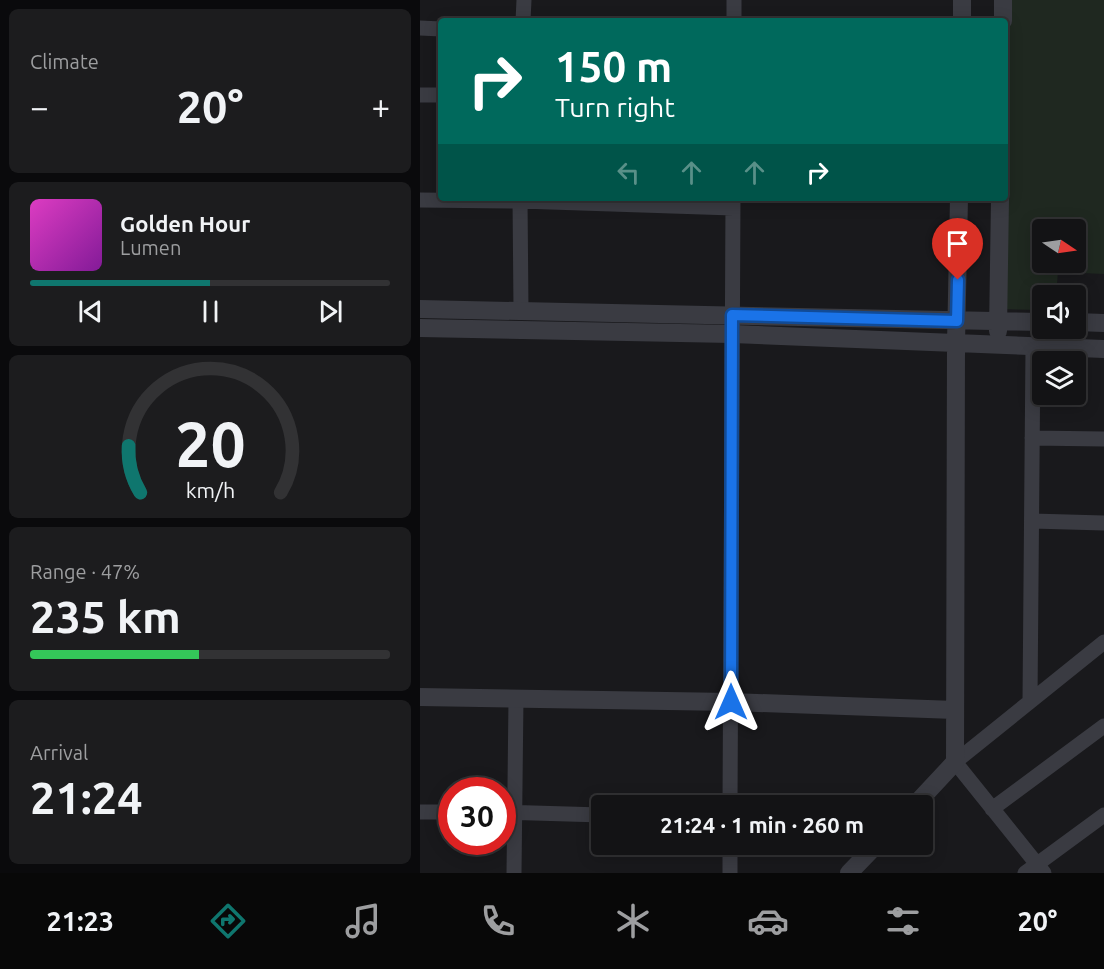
<!DOCTYPE html>
<meta charset="utf-8">
<style>
:root{--surface:#131315;--page:#1c1c1e;--text:#f1f3f6;--muted:#9d9ea0;--line:#323234;--accent:#0f766e}
body{margin:0;font-family:Ubuntu,sans-serif;background:var(--page);color:var(--text);height:100vh;display:flex;flex-direction:column;font-size:22px;white-space:nowrap}
*{box-sizing:border-box;margin:0}
p{font-size:20px;color:var(--muted)}
.icon{flex:none;width:33px;height:33px;fill:none;stroke:currentColor;stroke-width:2;stroke-linecap:round;stroke-linejoin:round}
.map{position:relative;flex:1;overflow:hidden}
.panel{display:flex;flex-direction:column;gap:9px;padding:9px;background:#0a0a0c;width:420px}
.panel>*{flex:none}
.hud{position:absolute;left:18px;top:18px;width:570px;height:183px;border-radius:6px;box-shadow:0 3px 15px #0003,0 0 0 2px var(--line);background:#00695c;color:#fff;overflow:hidden}
.needle{width:39px;rotate:103deg}
.fabs{position:absolute;left:612px;top:219px;display:grid;gap:12px}
.fabs a{display:grid;place-items:center;width:54px;height:54px;border-radius:6px;background:var(--surface);box-shadow:0 3px 15px #0003,0 0 0 2px var(--line);font-size:30px}
.speed{position:absolute;left:18px;top:777px;display:flex;gap:12px;font-size:30px;font-weight:700;text-align:center}
.speed>*{display:grid;place-content:center;width:78px;height:78px;border-radius:50%;background:var(--surface);box-shadow:0 3px 15px #0003,0 0 0 2px var(--line);line-height:1}
.speed .limit{border:9px solid #d22;background:#fff;color:#111}
.pin{position:absolute;display:grid;place-items:center;width:51px;height:51px;color:#fff;margin:-62px -26px;border-radius:50% 50% 50% 0;rotate:-45deg;box-shadow:0 0 6px #0007}
.pin .icon{rotate:45deg}
.me{position:absolute;width:66px;margin:-33px;rotate:0deg;stroke-linejoin:round;filter:drop-shadow(0 0 4px #0008)}
.turn{display:flex;align-items:center;gap:21px;height:126px;padding:0 18px;font-size:27px}
.turn .icon{width:78px;height:78px;stroke-width:2.5}
.turn b{display:block;font-size:42px;line-height:51px}
.lanes{display:flex;align-items:center;height:57px;padding:0 18px;background:#0003;justify-content:center;gap:30px;direction:ltr}
.lanes .off{opacity:.35}
.big{font-size:45px;font-weight:600;line-height:1.1}
.panel .widget{flex:1;display:flex;flex-direction:column;justify-content:center;gap:9px;min-width:0;padding:0 21px;border-radius:9px;background:var(--page)}
.panel .dial{align-items:center;gap:0}
.dial svg{height:156px;overflow:visible;fill:none;stroke:var(--line);stroke-width:7;stroke-linecap:round;text-anchor:middle}
.dial text{fill:var(--text);stroke:none}
.song{display:flex;align-items:center;gap:18px}
.cover{width:72px;height:72px;border-radius:9px;background:linear-gradient(135deg,hsl(310 70% 55%),hsl(290 70% 35%))}
.played{height:6px;border-radius:3px;background:linear-gradient(90deg,var(--accent) 50%,var(--line) 50%)}
.keys{display:flex;justify-content:space-around;direction:ltr}
.heat{display:flex;justify-content:space-between;align-items:center;font-size:33px;direction:ltr}
.charge{height:9px;border-radius:4px;background:linear-gradient(90deg,#34c759 47%,var(--line) 0)}
.trip{position:absolute;left:171px;top:795px;width:342px;height:60px;border-radius:6px;background:var(--surface);box-shadow:0 3px 15px #0003,0 0 0 2px var(--line);font-weight:600;line-height:60px;text-align:center}
.tab-bar{display:flex;height:96px;justify-content:space-around;align-items:center;background:#080808;color:var(--muted)}
.tab-bar .icon{width:42px;height:42px}
.tab-bar .on{color:var(--accent)}
.tab-bar b{font-size:27px;color:var(--text)}
main{display:flex;flex:1;min-height:0}
.map>svg:first-child{display:block}
.green{fill:#1f2820;fill-rule:evenodd}
.lines{fill:none;stroke-linecap:round;stroke-linejoin:round}
.minor{stroke:#3a3b42;stroke-width:15}
.tertiary{stroke:#3a3b42;stroke-width:18}
.route-casing{stroke:#114b97;stroke-width:15}
.route{stroke:#1a73e8;stroke-width:10}
</style>
<main>
<section class="panel">
<div class="widget"><p>Climate</p>
<div class="heat"><a>−</a><b class="big">20°</b><a>+</a></div>
</div>
<div class="widget">
<div class="song"><i class="cover"></i><div><b>Golden Hour</b><p>Lumen</p></div></div>
<div class="played"></div>
<div class="keys"><svg class="icon" aria-label="previous" viewBox="0 0 24 24"><path d="M18 5L8 12l10 7zM5 5v14"/></svg><svg class="icon" aria-label="pause" viewBox="0 0 24 24"><path d="M8 5v14M16 5v14"/></svg><svg class="icon" aria-label="next" viewBox="0 0 24 24"><path d="M6 5l10 7-10 7zM19 5v14"/></svg></div>
</div>
<div class="widget dial"><svg viewBox="0 0 100 80">
<path d="M14 69A42 42 0 1 1 86 69"/>
<path d="M14 69A42 42 0 0 1 8 45" stroke="#0f766e"/>
<text x="50" y="56" font-size="32" font-weight="700">20</text>
<text x="50" y="72" font-size="11">km/h</text>
</svg></div>
<div class="widget"><p>Range · 47%</p><b class="big">235 km</b><div class="charge"></div></div>
<div class="widget"><p>Arrival</p><b class="big">21:24</b></div>
</section>
<div class="map">
<svg width="684" height="873" viewBox="0 0 684 873">
<rect width="100%" height="100%" fill="#19191c"/>
<path class="green" d="M584,0H684V274L638,272L636,295L622,296V310L580,309L585,198ZM622,230H656V262H622Z"/>
<g class="lines">
<path class="minor" d="M103,21L104,0
M314,21V0
M0,28L21,29
M0,95H21
M100,198L101,310
M0,200L100,201L313,208
M612,438L684,439
M612,521L684,523
M610,701L613,347
M310,806L313,198
M572,809L684,726
M0,812H32
M82,812L182,815
M94,873L96,698
M310,873V844
M605,873L684,815
M624,873L535,762L684,642"/>
<path class="tertiary" d="M542,21V0
M583,21V0
M0,309L622,322
M656,322L684,323
M0,328L312,334L684,349
M578,331L580,198
M0,697L311,702L535,710
M494,806L535,762L536,344L539,198
M429,873L457,844"/>
</g>
<g class="lines">
<defs>
<path id="route" d="M311,702L312,315L537,321L538,280"/>
</defs>
<use href="#route" class="route-casing"/>
<use href="#route" class="route"/>
</g>
</svg>
<div class="fabs">
<a><svg class="needle" viewBox="-14 -14 28 28"><path d="M0-13l5 13h-10z" fill="#e53935"/><path d="M0 13l5-13h-10z" fill="#9d9ea0"/></svg></a>
<a><svg class="icon" aria-label="sound" viewBox="0 0 24 24"><path d="M4 9h4l5-4v14l-5-4H4zM17 9q2 3 0 6"/></svg></a>
<a><svg class="icon" aria-label="layers" viewBox="0 0 24 24"><path d="M12 4l9 5-9 5-9-5zM3 14l9 5 9-5"/></svg></a>
</div>
<div class="speed"><div class="limit">30</div></div>
<div class="pin" style="left:538px;top:280px;background:#d93025"><svg class="icon" aria-label="arrive" viewBox="0 0 24 24"><path d="M6 21V4h12l-3 4 3 4H6"/></svg></div>
<svg class="me" style="left:311px;top:702px" viewBox="-20 -20 40 40"><path d="M0-17L14 15 0 8-14 15z" fill="#1a73e8" stroke="#fff" stroke-width="4"/></svg>
<div class="trip">21:24 · 1 min · 260 m</div>
<div class="hud">
<div class="turn"><svg class="icon" aria-label="right" viewBox="0 0 24 24"><path d="M7 20v-9h11M14 6l5 5-5 5"/></svg><div><b>150 m</b>Turn right</div></div>
<div class="lanes"><svg class="icon off" aria-label="left" viewBox="0 0 24 24"><path d="M17 20v-9H6M10 6l-5 5 5 5"/></svg><svg class="icon off" aria-label="ahead" viewBox="0 0 24 24"><path d="M12 20V5M6 11l6-6 6 6"/></svg><svg class="icon off" aria-label="ahead" viewBox="0 0 24 24"><path d="M12 20V5M6 11l6-6 6 6"/></svg><svg class="icon" aria-label="right" viewBox="0 0 24 24"><path d="M7 20v-9h11M14 6l5 5-5 5"/></svg></div>
</div>
</div>
</main>
<nav class="tab-bar">
<b>21:23</b>
<svg class="icon on" aria-label="directions" viewBox="0 0 24 24"><path d="M12 3l9 9-9 9-9-9zM9 14v-3h6M13 9l2 2-2 2"/></svg>
<svg class="icon" aria-label="music" viewBox="0 0 24 24"><path d="M9 18V5l10-2v13"/><circle cx="6" cy="18" r="3"/><circle cx="16" cy="16" r="3"/></svg>
<svg class="icon" aria-label="phone" viewBox="0 0 24 24"><path d="M5 4h4l2 5-3 2q2 4 5 5l2-3 5 2v4C11 20 4 13 5 4z"/></svg>
<svg class="icon" aria-label="climate" viewBox="0 0 24 24"><path d="M12 3v18M4 7l16 10M4 17L20 7"/></svg>
<svg class="icon" aria-label="car" viewBox="0 0 24 24"><path d="M5 17H2v-5l4-1 3-4h7l3 4 3 1v5h-3M9 17h6M6 11h13"/><circle cx="7" cy="17" r="2"/><circle cx="17" cy="17" r="2"/></svg>
<svg class="icon" aria-label="filters" viewBox="0 0 24 24"><path d="M4 7h16M4 17h16"/><circle cx="9" cy="7" r="2"/><circle cx="15" cy="17" r="2"/></svg>
<b>20°</b>
</nav>
